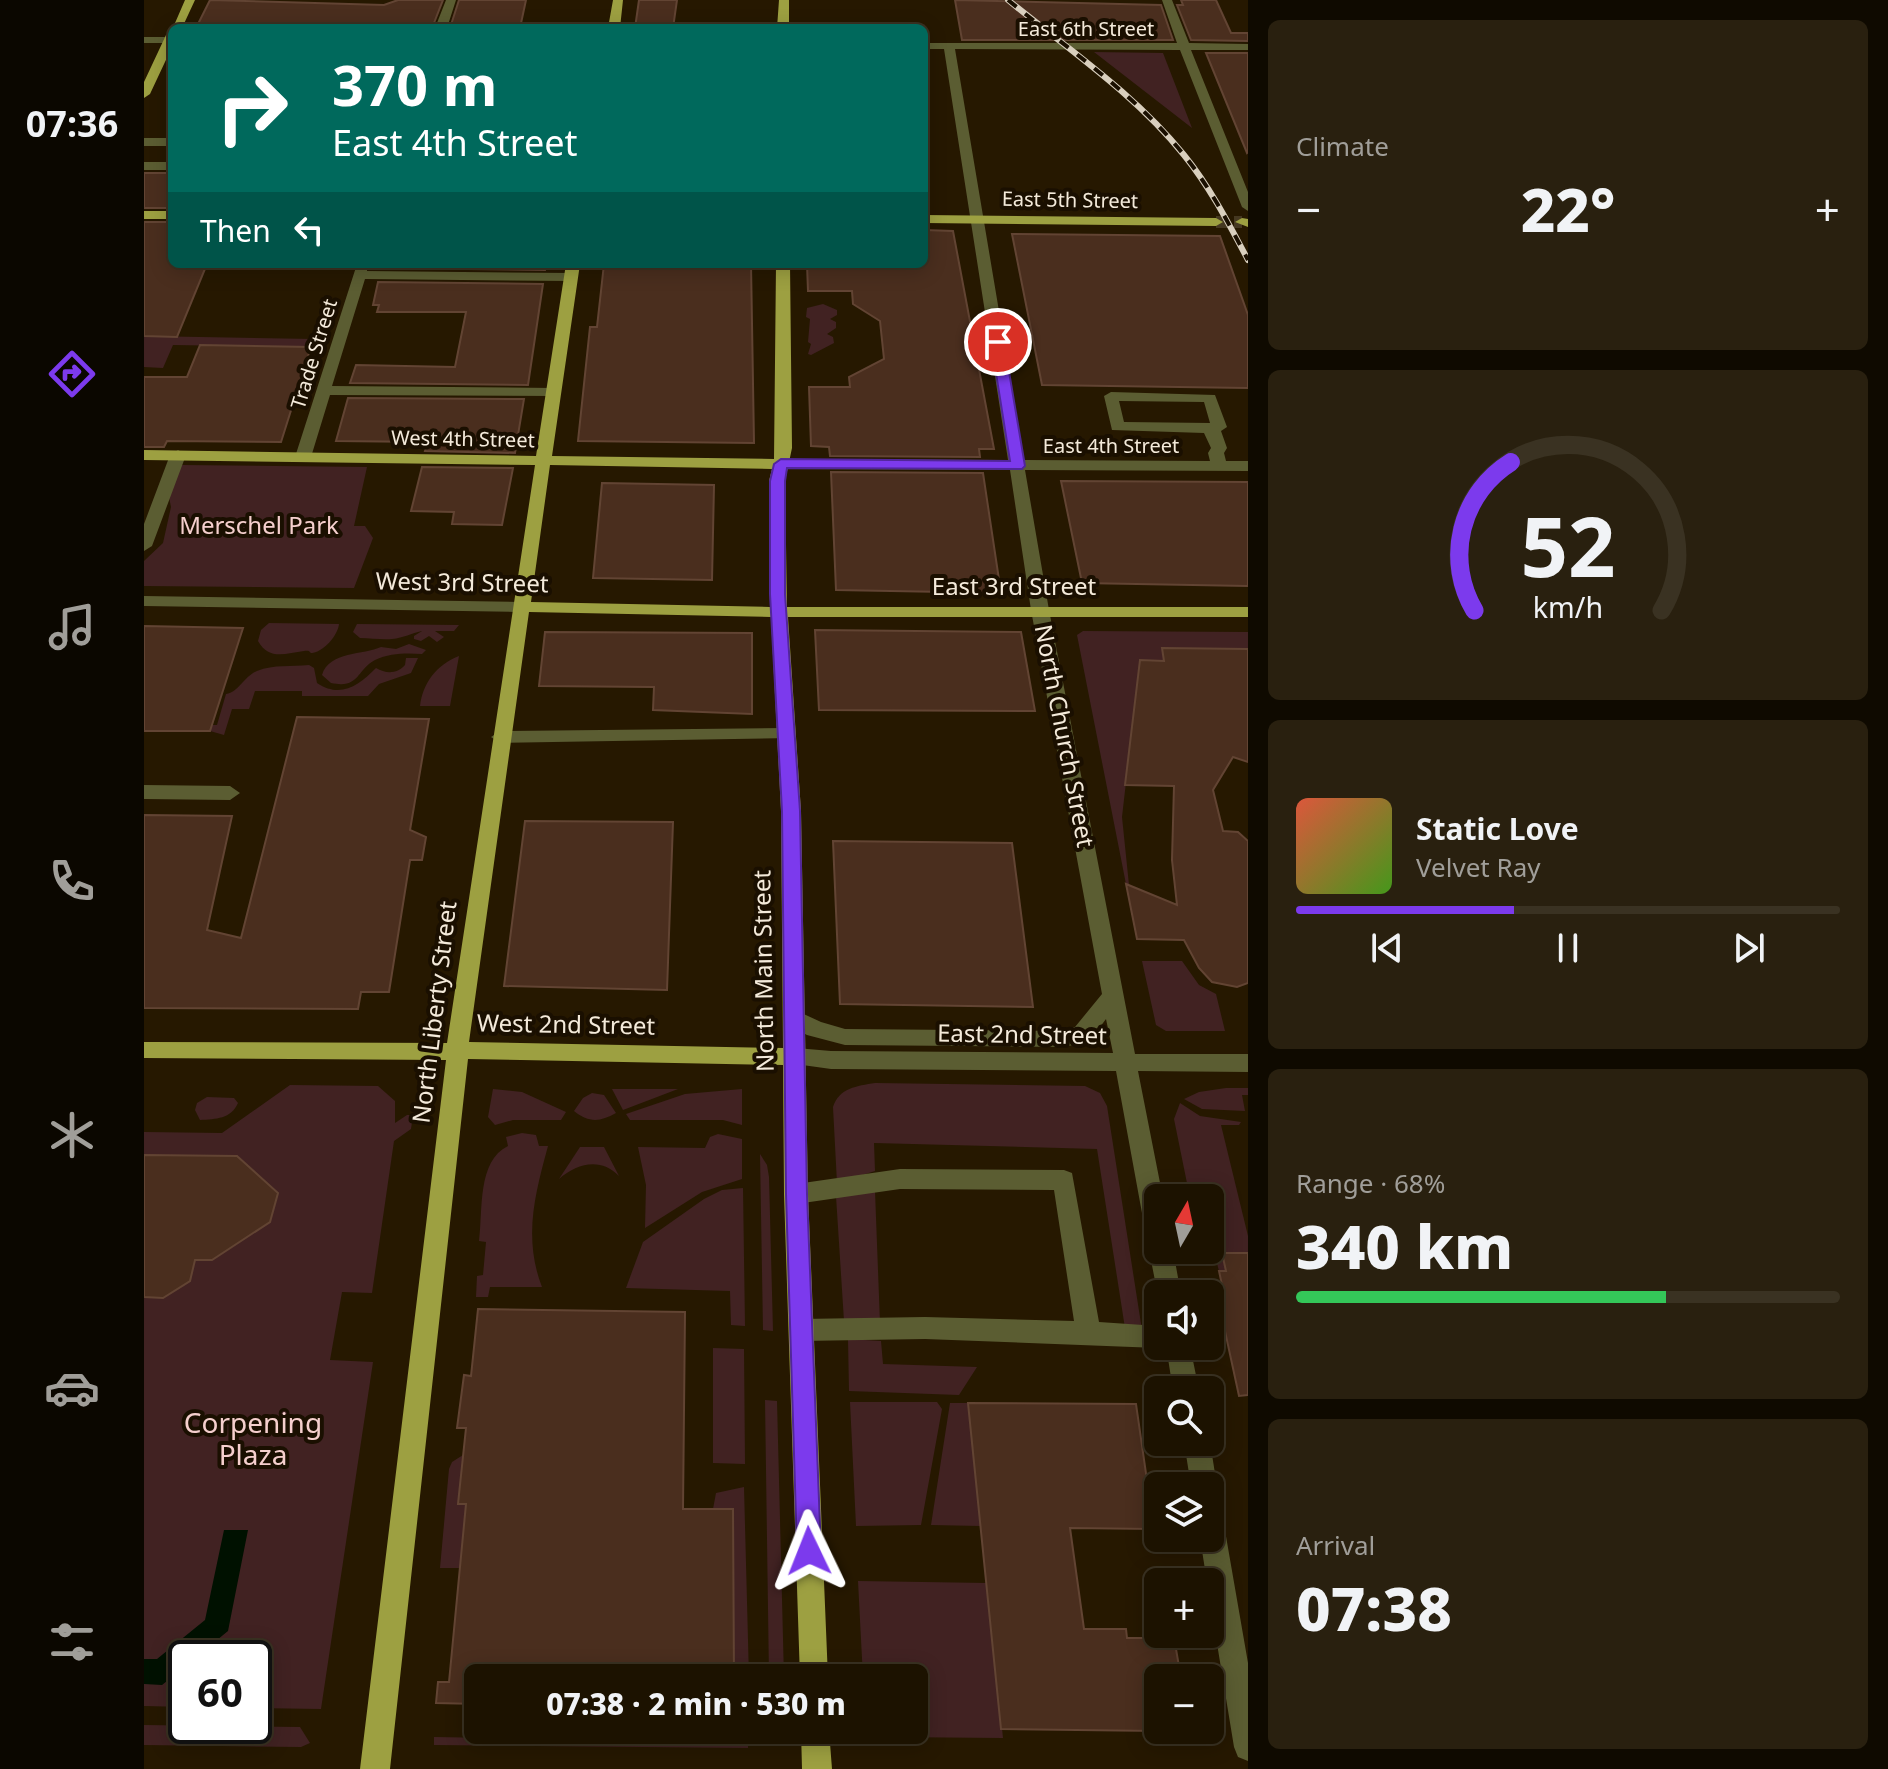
<!DOCTYPE html>
<meta charset="utf-8">
<style>
:root{--surface:#1c1200;--page:#29200f;--text:#f1f3f6;--muted:#a09e99;--line:#3a3222;--accent:#7c3aed}
body{margin:0;font-family:"Noto Sans",sans-serif;background:var(--page);color:var(--text);height:100vh;display:flex;flex-direction:column;font-size:30px;white-space:nowrap}
*{box-sizing:border-box;margin:0}
p{font-size:26px;color:var(--muted)}
.icon{flex:none;width:44px;height:44px;fill:none;stroke:currentColor;stroke-width:2;stroke-linecap:round;stroke-linejoin:round}
.map{position:relative;flex:1;overflow:hidden}
.side{display:flex;flex-direction:column;gap:20px;padding:20px;background:#0f0a00;width:640px}
.side>*{flex:none}
.top-card{position:absolute;left:24px;top:24px;width:760px;height:244px;border-radius:12px;box-shadow:0 4px 20px #0003,0 0 0 2px var(--line);background:#00695c;color:#fff;overflow:hidden}
.needle{width:52px;rotate:9deg}
.buttons{position:absolute;left:1000px;top:1184px;display:grid;gap:16px}
.buttons a{display:grid;place-items:center;width:80px;height:80px;border-radius:12px;background:var(--surface);box-shadow:0 4px 20px #0003,0 0 0 2px var(--line);font-size:40px}
.speed{position:absolute;left:24px;top:1640px;display:flex;gap:16px;font-size:40px;font-weight:700;text-align:center}
.speed>*{display:grid;place-content:center;width:104px;height:104px;border-radius:50%;background:var(--surface);box-shadow:0 4px 20px #0003,0 0 0 2px var(--line);line-height:1}
.speed .limit{border:4px solid #111;border-radius:12px;background:#fff;color:#111}
.pin{position:absolute;display:grid;place-items:center;width:68px;height:68px;color:#fff;margin:-34px;border:4px solid #fff;border-radius:50%;box-shadow:0 2px 8px #0007}
.me{position:absolute;width:88px;margin:-44px;rotate:358deg;stroke-linejoin:round;filter:drop-shadow(0 0 6px #0008)}
.turn{display:flex;align-items:center;gap:28px;height:168px;padding:0 32px;font-size:36px}
.turn .icon{width:104px;height:104px;stroke-width:2.5}
.turn b{display:block;font-size:56px;line-height:68px}
.then{display:flex;align-items:center;height:76px;padding:0 32px;background:#0003;gap:16px;font-size:30px}
.big{font-size:60px;font-weight:800;line-height:1.1}
.side .widget{flex:1;display:flex;flex-direction:column;justify-content:center;gap:12px;min-width:0;padding:0 28px;border-radius:12px;background:var(--page)}
.side .dial{align-items:center;gap:0}
.dial svg{height:208px;overflow:visible;fill:none;stroke:var(--line);stroke-width:7;stroke-linecap:round;text-anchor:middle}
.dial text{fill:var(--text);stroke:none}
.song{display:flex;align-items:center;gap:24px}
.cover{width:96px;height:96px;border-radius:12px;background:linear-gradient(135deg,hsl(10 70% 55%),hsl(100 70% 35%))}
.played{height:8px;border-radius:4px;background:linear-gradient(90deg,var(--accent) 40%,var(--line) 40%)}
.keys{display:flex;justify-content:space-around;direction:ltr}
.heat{display:flex;justify-content:space-between;align-items:center;font-size:44px;direction:ltr}
.charge{height:12px;border-radius:6px;background:linear-gradient(90deg,#34c759 68%,var(--line) 0)}
.trip{position:absolute;left:320px;top:1664px;width:464px;height:80px;border-radius:12px;background:var(--surface);box-shadow:0 4px 20px #0003,0 0 0 2px var(--line);font-weight:800;line-height:80px;text-align:center}
main{display:flex;flex:1;min-height:0}
.menu{display:flex;flex-direction:column;width:144px;justify-content:space-around;align-items:center;background:#0b0700;color:var(--muted)}
.menu .icon{width:56px;height:56px}
.menu .selected{color:var(--accent)}
.menu b{font-size:36px;color:var(--text)}
.map>svg:first-child{display:block}
.green{fill:#412222}
.water{fill:#010}
.building{fill:#4a2e1e;stroke:#624433;stroke-width:2}
.lines{fill:none;stroke-linecap:round;stroke-linejoin:round}
.major-tunnel{stroke:#453821;stroke-width:12;stroke-dasharray:12 6;stroke-linecap:butt}
.minor{fill:#5b5d32;fill-rule:evenodd}
.major{fill:#9da041;fill-rule:evenodd}
.rail-casing{stroke:#d9cfbe;stroke-width:6}
.rail{stroke:#1a0f00;stroke-width:4;stroke-dasharray:11;stroke-linecap:butt}
.route{fill:#7c3aed;stroke:#51269a;stroke-width:2}
.labels{text-anchor:middle;stroke-width:8;stroke-linejoin:round;paint-order:stroke}
.far-street-label{font-size:20px;fill:#f4eada;stroke:#1a0f00}
.park-label{font-size:24px;fill:#f5cfcd;stroke:#1a0f00}
.street-label{font-size:24px;fill:#f4eada;stroke:#1a0f00}
.near-park-label{font-size:28px;fill:#f5cfcd;stroke:#1a0f00}
</style>
<main>
<nav class="menu">
<b>07:36</b>
<svg class="icon selected" aria-label="directions" viewBox="0 0 24 24"><path d="M12 3l9 9-9 9-9-9zM9 14v-3h6M13 9l2 2-2 2"/></svg>
<svg class="icon" aria-label="music" viewBox="0 0 24 24"><path d="M9 18V5l10-2v13"/><circle cx="6" cy="18" r="3"/><circle cx="16" cy="16" r="3"/></svg>
<svg class="icon" aria-label="phone" viewBox="0 0 24 24"><path d="M5 4h4l2 5-3 2q2 4 5 5l2-3 5 2v4C11 20 4 13 5 4z"/></svg>
<svg class="icon" aria-label="climate" viewBox="0 0 24 24"><path d="M12 3v18M4 7l16 10M4 17L20 7"/></svg>
<svg class="icon" aria-label="car" viewBox="0 0 24 24"><path d="M5 17H2v-5l4-1 3-4h7l3 4 3 1v5h-3M9 17h6M6 11h13"/><circle cx="7" cy="17" r="2"/><circle cx="17" cy="17" r="2"/></svg>
<svg class="icon" aria-label="filters" viewBox="0 0 24 24"><path d="M4 7h16M4 17h16"/><circle cx="9" cy="7" r="2"/><circle cx="15" cy="17" r="2"/></svg>
</nav>
<div class="map">
<svg width="1104" height="1769" viewBox="0 0 1104 1769">
<rect width="100%" height="100%" fill="#261800"/>
<path class="green" d="M950,52L1019,53L1048,128Z
M679,304L693,310V315L686,319L692,322V328L683,334L689,337L690,343L667,355L664,354L667,344L664,342L666,319L662,317L663,308Z
M0,336L170,339L167,347L29,345L19,368L0,367Z
M37,465L223,467L210,526H221L229,538L210,588L0,586V561L19,543L27,507L25,497Z
M125,623L195,624C194,634 183,648 172,652C162,655 170,650 160,651C142,653 125,661 114,641L117,630Z
M213,624L315,625L310,631H291L300,637L293,642L285,636L277,641L270,639V636L278,631C267,633 260,638 248,639C238,640 227,638 216,638L209,632Z
M939,631L1104,632V649L1018,648L1020,661L996,660L978,817L985,885L982,884L933,635Z
M265,644L282,650L278,654C262,653 246,653 231,660C212,670 216,689 187,683L178,675C185,651 220,655 237,647L252,649Z
M315,656L306,706H276C279,683 292,665 315,656Z
M262,658H274L267,673L235,684L224,696H158V691H111L105,709H88L80,735L66,731L68,725H73L82,694C95,692 100,676 113,671C130,664 148,667 165,665L170,668L173,683C197,699 215,685 232,668C242,674 253,674 261,665Z
M998,961H1038L1055,985L1072,994L1081,1031H1022L1012,1025Z
M731,1083L941,1086L956,1093L963,1106L998,1330L981,1328L953,1149L730,1143L731,1171L693,1183L689,1107C695,1088 713,1086 731,1083Z
M146,1085L234,1086L251,1101V1123L263,1115H269L267,1129L250,1141L228,1293L198,1292L186,1360L229,1362L177,1709L110,1708V1658H42V1707L0,1706V1132L78,1133Z
M1082,1088H1104V1095H1098L1101,1111L1058,1109L1040,1099L1055,1092Z
M349,1089L378,1092L422,1112L417,1120H369L351,1125L344,1117Z
M468,1089H534L479,1110Z
M598,1089V1125L579,1120H486L482,1114L541,1094Z
M448,1093L460,1095L472,1113C456,1122 445,1123 430,1111L439,1098Z
M63,1097L90,1098L94,1103C87,1119 72,1119 56,1120L51,1110L53,1103Z
M1036,1103L1056,1116L1097,1122L1095,1125H1077L1104,1236V1253H1078L1082,1271H1075L1066,1237V1198H1046L1030,1119Z
M378,1133L392,1135L395,1146H404C391,1194 379,1238 398,1287H346L344,1297H332L333,1276L339,1275L342,1242L335,1241C339,1210 333,1161 364,1146L362,1137Z
M574,1134L598,1139V1179L558,1192L501,1228L502,1185L494,1147L561,1148L566,1137Z
M436,1147H460L475,1176C457,1157 433,1163 415,1179Z
M616,1154L623,1165L625,1177L629,1331L619,1330Z
M599,1188L601,1326L587,1325L586,1291L482,1288L499,1242L560,1199L578,1190Z
M731,1191L736,1323L700,1321L692,1196Z
M704,1339L737,1341L739,1364L833,1367L815,1395L705,1391Z
M569,1348L600,1349L601,1464L569,1463Z
M621,1400L633,1401L640,1678H625Z
M706,1402H793L798,1409L777,1525L712,1526Z
M806,1403H824L837,1526L787,1525Z
M319,1455L314,1504H322L316,1568H296L305,1469L308,1462Z
M600,1487L605,1678H590L589,1509H569L572,1493Z
M714,1581L843,1583L859,1738L744,1737L735,1730H770V1678H719Z
M0,1725L156,1727L166,1743L157,1747L0,1745Z
M290,1737L604,1742V1748L290,1745Z"/>
<path class="water" d="M80,1530H104L84,1631L51,1658H42V1666L18,1685L0,1684V1659H13L61,1620Z"/>
<path class="building" d="M66,0L240,5L254,0H299L288,28H52Z
M315,0H382L376,28H306Z
M495,0H533L529,28H491Z
M811,0L1017,5L1029,40H818Z
M1037,0H1072L1087,33H1104V41L1047,40L1033,5H1039Z
M1062,53H1104V152L1103,153Z
M0,173H28V208H0Z
M0,222H28V264H63L33,337L0,336Z
M780,230L809,231L850,449H835L836,457L686,456L685,447L667,446L665,387H706L705,377L740,359L736,321L709,304L708,291H664L663,264H780Z
M868,234L1076,236L1104,315V388L898,385Z
M239,264H402L401,270L238,268Z
M460,264H607L610,443L434,441L446,327H453Z
M234,282L399,284L384,385L206,383L212,365L311,367L322,312H233L235,305H229Z
M56,345L167,347L137,442L23,441L20,447H0V377H43Z
M204,398L380,399L371,453L281,451L284,442L192,441Z
M278,467L369,468L358,525L308,524L310,512L267,511Z
M687,472L839,473L857,593L692,590Z
M917,481L1104,482V586L938,583Z
M458,483L570,485L568,580L449,578Z
M0,626L99,628L66,731H0Z
M671,630L877,632L891,711L675,710Z
M401,632L608,633V714L509,710L510,687L395,686Z
M1018,648L1104,649V762L1089,757L1069,790L1079,831L1094,832L1104,841V983L1093,987L1068,982L1055,968L1040,940L993,939L982,884L1033,905L1028,860L1030,786L981,785L996,660L1020,661Z
M153,717L285,719L266,830L282,837L278,860H266L245,992H217L214,1009L0,1008V815L88,816L63,930L97,938Z
M381,821L529,822L523,990L360,986Z
M689,841L868,843L889,1007L696,1004Z
M0,1155L93,1156L134,1193L126,1222L68,1260H51L46,1281L19,1298L0,1297Z
M1078,1253H1104V1395L1095,1396L1071,1285H1078L1075,1271H1082Z
M334,1309L541,1312L539,1509H589L590,1678H334V1704L292,1703L294,1682H305L322,1504H314L322,1428H313L320,1375L327,1376Z
M824,1403L992,1404L1010,1529L926,1528L940,1629H982L983,1638H1014L1015,1649H1032L1037,1678H1014V1731L857,1729Z"/>
<g class="lines">
<path class="major-tunnel" d="M1072,222H1098"/>
<path class="minor" d="M302,0H312L303,28H291Z
M1018,0H1028L1045,43L1104,44V50H1047L1104,192V211L1098,207L1036,50L811,49L880,460L1066,461L1064,453L1067,448L1060,433L968,430L960,396L967,392L1071,395L1083,427L1077,431L1083,448L1080,453L1082,461H1104V471L881,470L905,610L991,1054H1104V1072L994,1071L1019,1198H1014V1250H1029L1037,1294L1014,1296L1005,1250L1008,1243L1002,1235L972,1071L687,1069L644,1063L641,1057L644,1051L652,1048L687,1051L969,1053L962,1019L947,1039L922,1047L701,1045L663,1035L643,1024L640,1018L643,1012L651,1010L677,1022L701,1029L921,1031L931,1027L958,994L887,610L866,470L637,469L629,464L637,459L864,460L800,49H780V43H1033ZM975,401L1060,402L1066,423L980,422Z
M0,37H28V43H0Z
M0,138H28V146H0Z
M0,162H28V170H0Z
M213,264H223V271L427,273L434,277L427,281L221,279L188,386L409,388L416,392L409,396L186,395L167,457L165,460H153L151,457Z
M34,450L42,455L8,546L0,551V524L26,455Z
M0,596L376,602L385,607L376,612L0,606Z
M640,728L649,734L647,738L356,743L347,737L356,731Z
M0,785L86,786L96,793L86,800L0,799Z
M756,1169L920,1170L928,1173L955,1322L1014,1326V1346H1019L1014,1348L781,1339L657,1341L648,1338L645,1330L648,1322L657,1319L781,1317L930,1321L910,1190L756,1189L652,1204L644,1201L640,1194L644,1187L652,1184Z
M1022,1346H1046L1055,1390H1029Z
M1040,1442H1066L1073,1486L1069,1495L1066,1496V1486H1047Z
M1066,1506L1075,1510L1079,1519L1104,1663V1761L1094,1757L1090,1747L1066,1601V1582H1063L1056,1538H1066Z"/>
<path class="major" d="M41,0H51L38,28L28,30Z
M469,0H479L476,28H464Z
M635,0H645V28H633Z
M28,32V47L6,94L0,98V82L22,35Z
M0,211H28V219H0Z
M780,215L1072,218L1079,222L1072,226L780,223Z
M1098,218L1104,219V227L1091,222Z
M422,264H436L408,456L630,459L632,264H646L648,448L641,481L643,607H1104V617H644L657,811L664,1194L684,1678H656L640,1194L639,1065L324,1059L246,1769H216L302,1060L0,1058V1042L303,1043L391,465L0,460V450L392,456ZM406,465L628,469L625,481L626,607L387,602ZM385,612L627,617L637,811L639,1048L325,1042Z
M657,1730H685L688,1769H658Z"/>
<defs>
<path id="rail" d="M864,0C924,49 991,94 1040,155C1066,187 1085,224 1104,260"/>
</defs>
<use href="#rail" class="rail-casing"/>
<use href="#rail" class="rail"/>
</g>
<path class="route" d="M854,338L860,342L881,466L878,469L643,468L641,481V594L656,811L663,1194L677,1551L674,1560L665,1563L656,1560L653,1551L642,1194L638,811L626,594V481L630,464L637,459L866,461L847,342Z"/>
<g class="labels">
<g class="far-street-label">
<text x="942" y="36">East 6th Street</text>
<text transform="translate(926 200) rotate(1)" y="7">East 5th Street</text>
<text transform="translate(170 354) rotate(-73)" y="7">Trade Street</text>
<text transform="translate(319 439) rotate(1)" y="7">West 4th Street</text>
<text x="967" y="453">East 4th Street</text>
</g>
<g class="park-label">
<text x="115" y="534">Merschel Park</text>
</g>
<g class="street-label">
<text transform="translate(318 583) rotate(1)" y="8">West 3rd Street</text>
<text x="870" y="595">East 3rd Street</text>
<text transform="translate(920 736) rotate(79)" y="8">North Church Street</text>
<text transform="translate(620 971) rotate(-91)" y="8">North Main Street</text>
<text transform="translate(291 1012) rotate(-83)" y="8">North Liberty Street</text>
<text transform="translate(422 1025) rotate(1)" y="8">West 2nd Street</text>
<text transform="translate(878 1035) rotate(1)" y="8">East 2nd Street</text>
</g>
<g class="near-park-label">
<text x="109" y="1433">Corpening<tspan x="109" dy="32">Plaza</tspan></text>
</g>
</g>
</svg>
<div class="buttons">
<a><svg class="needle" viewBox="-14 -14 28 28"><path d="M0-13l5 13h-10z" fill="#e53935"/><path d="M0 13l5-13h-10z" fill="#a09e99"/></svg></a>
<a><svg class="icon" aria-label="sound" viewBox="0 0 24 24"><path d="M4 9h4l5-4v14l-5-4H4zM17 9q2 3 0 6"/></svg></a>
<a><svg class="icon" aria-label="search" viewBox="0 0 24 24"><circle cx="10" cy="10" r="6"/><path d="M15 15l6 6"/></svg></a>
<a><svg class="icon" aria-label="layers" viewBox="0 0 24 24"><path d="M12 4l9 5-9 5-9-5zM3 14l9 5 9-5"/></svg></a>
<a>+</a>
<a>−</a>
</div>
<div class="speed"><div class="limit">60</div></div>
<div class="pin" style="left:854px;top:342px;background:#d93025"><svg class="icon" aria-label="arrive" viewBox="0 0 24 24"><path d="M6 21V4h12l-3 4 3 4H6"/></svg></div>
<svg class="me" style="left:665px;top:1551px" viewBox="-20 -20 40 40"><path d="M0-17L14 15 0 8-14 15z" fill="#7c3aed" stroke="#fff" stroke-width="4"/></svg>
<div class="trip">07:38 · 2 min · 530 m</div>
<div class="top-card">
<div class="turn"><svg class="icon" aria-label="right" viewBox="0 0 24 24"><path d="M7 20v-9h11M14 6l5 5-5 5"/></svg><div><b>370 m</b>East 4th Street</div></div>
<div class="then">Then<svg class="icon" aria-label="left" viewBox="0 0 24 24"><path d="M17 20v-9H6M10 6l-5 5 5 5"/></svg></div>
</div>
</div>
<section class="side">
<div class="widget"><p>Climate</p>
<div class="heat"><a>−</a><b class="big">22°</b><a>+</a></div>
</div>
<div class="widget dial"><svg viewBox="0 0 100 80">
<path d="M14 69A42 42 0 1 1 86 69"/>
<path d="M14 69A42 42 0 0 1 28 12" stroke="#7c3aed"/>
<text x="50" y="56" font-size="32" font-weight="700">52</text>
<text x="50" y="72" font-size="11">km/h</text>
</svg></div>
<div class="widget">
<div class="song"><i class="cover"></i><div><b>Static Love</b><p>Velvet Ray</p></div></div>
<div class="played"></div>
<div class="keys"><svg class="icon" aria-label="previous" viewBox="0 0 24 24"><path d="M18 5L8 12l10 7zM5 5v14"/></svg><svg class="icon" aria-label="pause" viewBox="0 0 24 24"><path d="M8 5v14M16 5v14"/></svg><svg class="icon" aria-label="next" viewBox="0 0 24 24"><path d="M6 5l10 7-10 7zM19 5v14"/></svg></div>
</div>
<div class="widget"><p>Range · 68%</p><b class="big">340 km</b><div class="charge"></div></div>
<div class="widget"><p>Arrival</p><b class="big">07:38</b></div>
</section>
</main>
